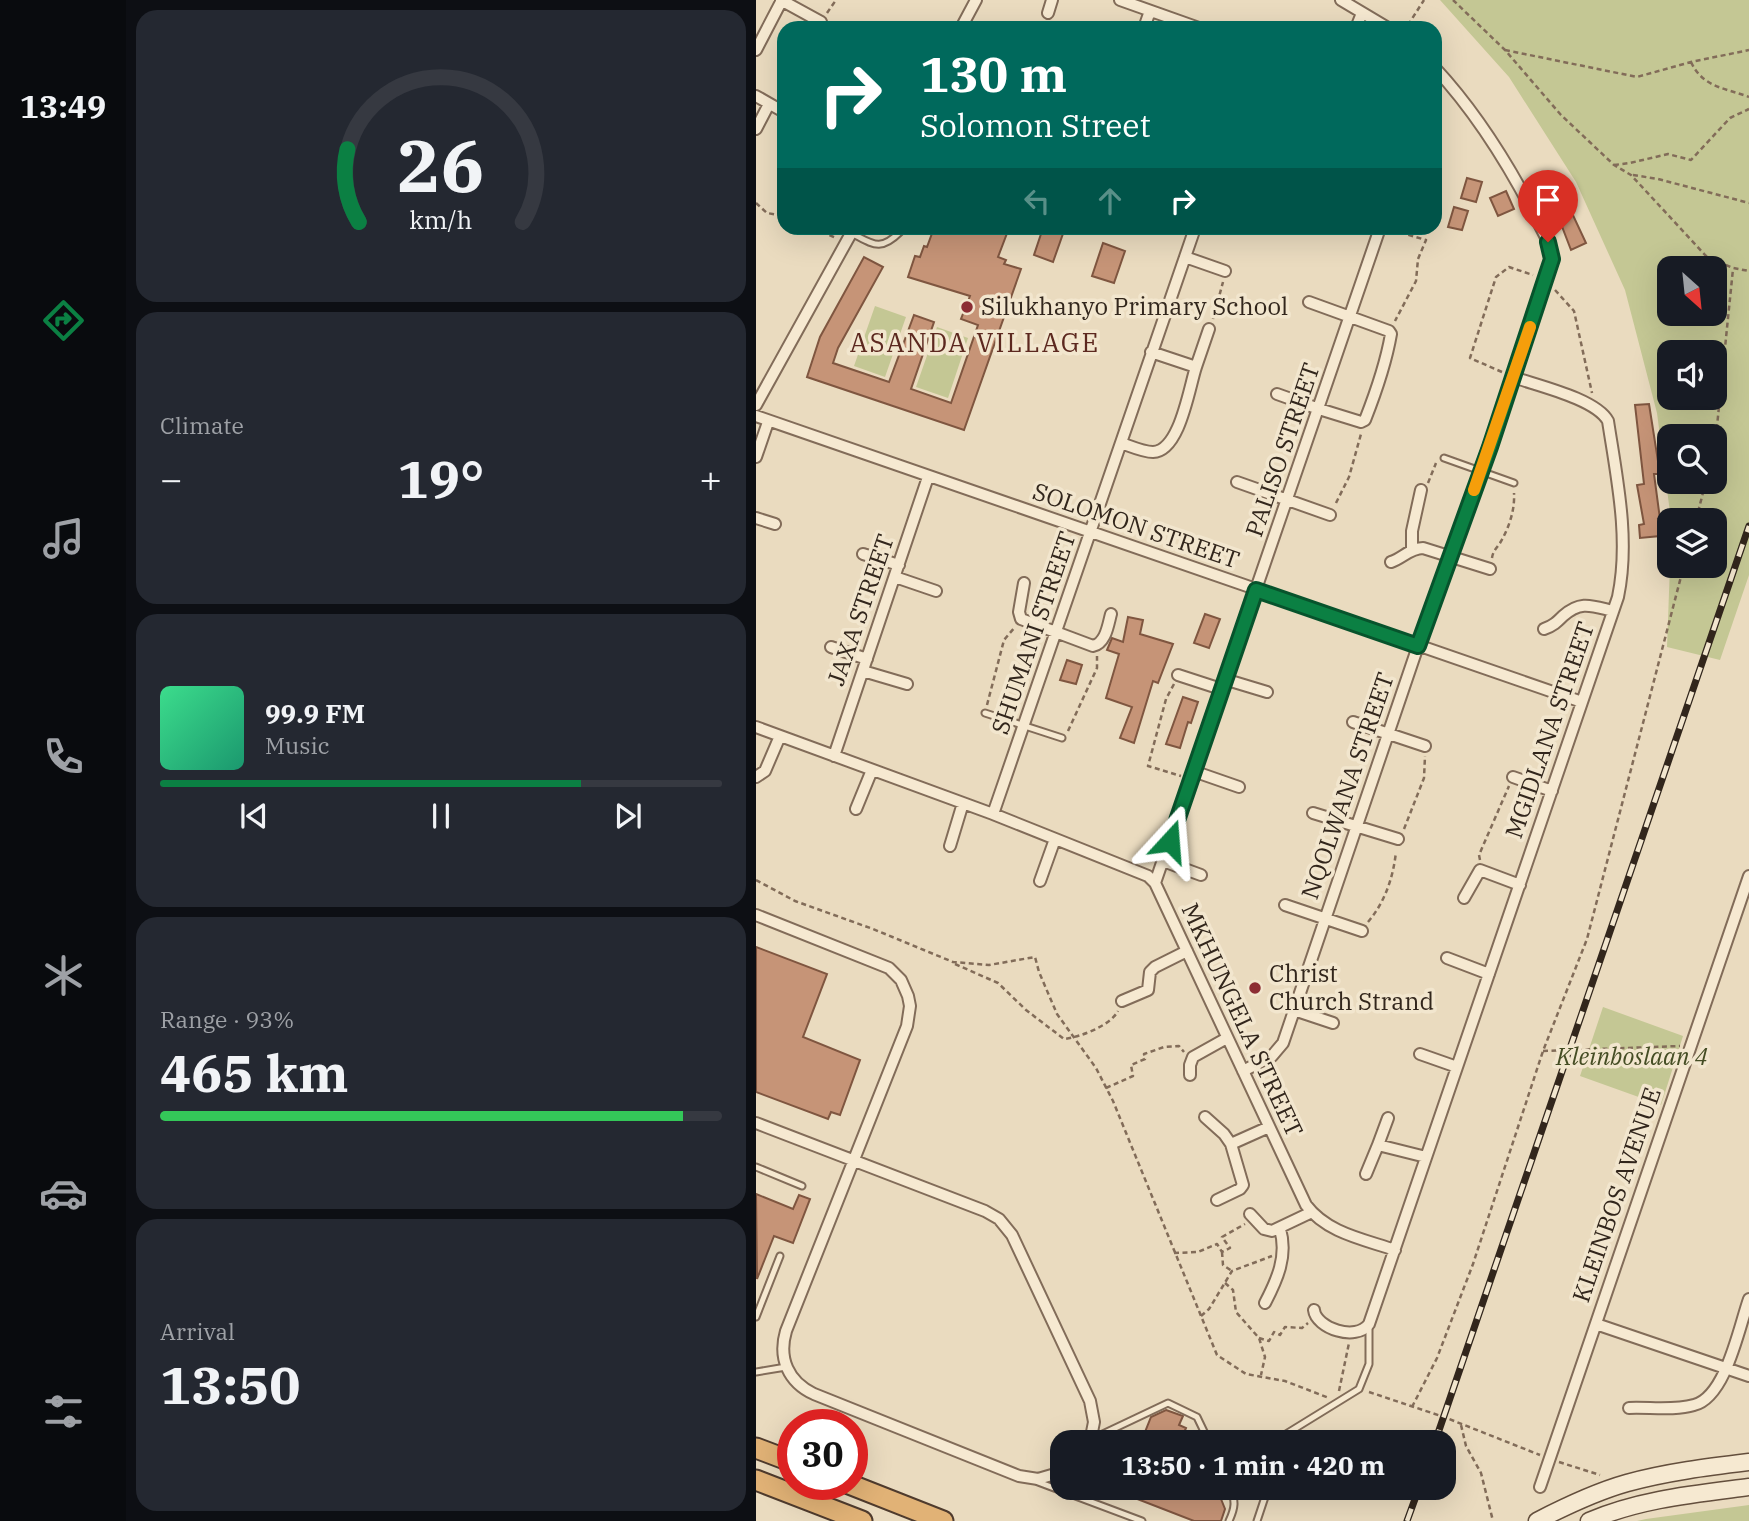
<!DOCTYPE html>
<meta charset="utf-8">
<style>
:root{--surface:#171b24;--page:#242831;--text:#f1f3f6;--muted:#9ea1a6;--line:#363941;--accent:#0b8043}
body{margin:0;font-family:"IBM Plex Serif",serif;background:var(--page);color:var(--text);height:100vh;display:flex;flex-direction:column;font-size:26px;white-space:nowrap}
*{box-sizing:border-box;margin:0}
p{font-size:23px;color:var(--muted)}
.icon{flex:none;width:38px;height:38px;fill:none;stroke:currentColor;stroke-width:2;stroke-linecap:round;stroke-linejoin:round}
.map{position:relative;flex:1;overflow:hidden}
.sheet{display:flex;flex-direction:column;gap:10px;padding:10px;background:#0d0f14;width:630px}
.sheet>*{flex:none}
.top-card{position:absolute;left:21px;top:21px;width:665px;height:214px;border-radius:21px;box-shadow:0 7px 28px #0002;background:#00695c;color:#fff;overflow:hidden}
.needle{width:46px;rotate:153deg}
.buttons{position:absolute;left:901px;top:256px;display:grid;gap:14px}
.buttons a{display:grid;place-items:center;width:70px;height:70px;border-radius:14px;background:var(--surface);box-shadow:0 7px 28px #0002;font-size:35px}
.speed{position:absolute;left:21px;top:1409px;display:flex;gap:14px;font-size:35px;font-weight:700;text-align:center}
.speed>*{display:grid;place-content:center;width:91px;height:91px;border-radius:50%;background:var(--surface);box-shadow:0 7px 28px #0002;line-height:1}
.speed .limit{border:10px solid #d22;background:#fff;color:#111}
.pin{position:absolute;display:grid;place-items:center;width:60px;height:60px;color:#fff;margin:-72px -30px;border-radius:50% 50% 50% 0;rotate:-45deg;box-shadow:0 0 7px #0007}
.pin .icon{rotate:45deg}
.me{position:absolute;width:77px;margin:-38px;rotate:19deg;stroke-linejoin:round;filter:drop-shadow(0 0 5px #0008)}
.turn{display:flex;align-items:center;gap:24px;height:147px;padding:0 28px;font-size:32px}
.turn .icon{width:91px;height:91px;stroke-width:2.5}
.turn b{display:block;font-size:49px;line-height:60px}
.lanes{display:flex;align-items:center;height:66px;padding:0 28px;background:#0003;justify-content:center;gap:35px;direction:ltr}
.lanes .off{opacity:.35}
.big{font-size:52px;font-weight:800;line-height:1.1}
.sheet .card{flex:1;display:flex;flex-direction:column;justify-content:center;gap:10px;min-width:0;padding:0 24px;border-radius:21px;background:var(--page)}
.sheet .dial{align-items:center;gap:0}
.dial svg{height:182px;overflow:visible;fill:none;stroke:var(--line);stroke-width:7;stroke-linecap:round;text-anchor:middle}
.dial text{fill:var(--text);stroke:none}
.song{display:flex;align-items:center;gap:21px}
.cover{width:84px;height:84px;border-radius:10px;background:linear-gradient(135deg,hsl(150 70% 55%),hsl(160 70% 35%))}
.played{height:7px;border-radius:4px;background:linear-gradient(90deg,var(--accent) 75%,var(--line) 75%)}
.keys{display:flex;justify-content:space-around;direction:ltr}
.heat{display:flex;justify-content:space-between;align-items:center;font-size:38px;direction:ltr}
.charge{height:10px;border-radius:5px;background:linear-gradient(90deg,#34c759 93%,var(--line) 0)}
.trip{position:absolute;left:294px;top:1430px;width:406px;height:70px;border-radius:21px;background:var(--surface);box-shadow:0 7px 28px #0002;font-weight:800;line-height:70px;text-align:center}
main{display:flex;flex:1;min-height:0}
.dock{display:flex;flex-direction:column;width:126px;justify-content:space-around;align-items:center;background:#090b0e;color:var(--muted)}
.dock .icon{width:49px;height:49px}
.dock .selected{color:var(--accent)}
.dock b{font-size:32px;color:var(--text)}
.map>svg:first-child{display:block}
.green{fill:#c4c794;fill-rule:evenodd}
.building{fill:#c69477;stroke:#7f5640;stroke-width:2}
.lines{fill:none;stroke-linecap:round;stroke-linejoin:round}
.service-casing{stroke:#826c59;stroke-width:9}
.minor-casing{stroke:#826c59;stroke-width:14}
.secondary-casing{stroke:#634e3c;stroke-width:19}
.trunk-casing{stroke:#4f3b2d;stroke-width:23}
.path{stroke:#826c59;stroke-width:2.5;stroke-dasharray:5 3.5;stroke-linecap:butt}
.service{stroke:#f6e9d1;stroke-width:5}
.minor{stroke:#f6e9d1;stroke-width:10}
.secondary{stroke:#f6e9d1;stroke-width:16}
.trunk{stroke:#e1b276;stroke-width:19}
.rail-casing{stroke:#32261c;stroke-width:7}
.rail{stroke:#f2e6ce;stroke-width:4.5;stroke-dasharray:13;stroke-linecap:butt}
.route-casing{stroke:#07532c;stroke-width:18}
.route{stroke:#0b8043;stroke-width:12}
.slow{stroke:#f59e0b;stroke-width:12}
.poi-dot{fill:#8c2d33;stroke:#f2e6ce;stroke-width:2.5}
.labels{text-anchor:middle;stroke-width:7;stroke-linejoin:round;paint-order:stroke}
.poi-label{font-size:24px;fill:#32261c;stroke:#f2e6ce;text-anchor:start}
.street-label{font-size:24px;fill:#32261c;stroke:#f2e6ce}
.park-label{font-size:24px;font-style:italic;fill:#454d24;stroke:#f2e6ce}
.neighbourhood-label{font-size:26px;letter-spacing:2px;fill:#5c281f;stroke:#f2e6ce}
</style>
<main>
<nav class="dock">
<b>13:49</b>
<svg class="icon selected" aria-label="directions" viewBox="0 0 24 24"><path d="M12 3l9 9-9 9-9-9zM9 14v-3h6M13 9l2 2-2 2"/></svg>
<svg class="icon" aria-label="music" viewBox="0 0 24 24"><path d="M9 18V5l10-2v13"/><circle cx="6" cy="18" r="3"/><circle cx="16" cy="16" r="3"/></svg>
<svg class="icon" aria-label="phone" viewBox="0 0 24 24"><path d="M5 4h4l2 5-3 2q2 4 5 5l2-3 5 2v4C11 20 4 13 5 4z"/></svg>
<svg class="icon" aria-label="climate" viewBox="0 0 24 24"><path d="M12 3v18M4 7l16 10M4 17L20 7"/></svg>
<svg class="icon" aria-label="car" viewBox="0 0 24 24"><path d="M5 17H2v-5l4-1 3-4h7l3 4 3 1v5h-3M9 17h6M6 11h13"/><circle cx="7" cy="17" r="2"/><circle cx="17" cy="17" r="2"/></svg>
<svg class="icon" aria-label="filters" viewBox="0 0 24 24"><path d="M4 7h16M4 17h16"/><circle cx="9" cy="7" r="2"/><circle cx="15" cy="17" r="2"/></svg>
</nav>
<section class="sheet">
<div class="card dial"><svg viewBox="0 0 100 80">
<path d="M14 69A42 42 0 1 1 86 69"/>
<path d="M14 69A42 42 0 0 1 9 37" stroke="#0b8043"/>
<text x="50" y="56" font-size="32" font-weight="700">26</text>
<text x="50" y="72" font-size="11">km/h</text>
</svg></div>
<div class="card"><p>Climate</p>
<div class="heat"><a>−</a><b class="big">19°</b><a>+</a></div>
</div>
<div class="card">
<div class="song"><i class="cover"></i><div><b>99.9 FM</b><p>Music</p></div></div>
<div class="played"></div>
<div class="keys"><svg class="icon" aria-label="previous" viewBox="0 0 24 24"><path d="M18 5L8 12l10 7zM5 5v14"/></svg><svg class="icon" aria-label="pause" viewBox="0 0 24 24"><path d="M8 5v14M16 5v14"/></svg><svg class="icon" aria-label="next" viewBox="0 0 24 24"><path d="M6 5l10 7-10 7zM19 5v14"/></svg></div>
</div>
<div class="card"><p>Range · 93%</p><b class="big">465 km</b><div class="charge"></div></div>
<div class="card"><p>Arrival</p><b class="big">13:50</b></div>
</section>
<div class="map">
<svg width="993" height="1521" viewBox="0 0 993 1521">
<rect width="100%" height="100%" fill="#eadbbf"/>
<path class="green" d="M684,0H993V575L964,660L911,647L914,565H959V520H915L901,413L869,290L820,182L753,77ZM914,268H959V313H914ZM914,352H959V397H914ZM914,436H959V481H914Z
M119,306L150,317L129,377L98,366Z
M181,327L212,338L192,398L160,387Z
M847,1007L927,1036L905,1105L824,1076Z
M993,1505V1521H881L890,1519Z"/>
<path class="building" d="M711,178L726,182L720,202L705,198Z
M750,191L758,209L742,216L734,198Z
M698,207L712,211L706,230L692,227Z
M815,211L830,243L815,250L802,216Z
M178,228H253L242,257L250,260L248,264L265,269L208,430L51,377L64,337L108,257L127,267L82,348L77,363L133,382L158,315L178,322L155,389L195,403L222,325L205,319L214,296L152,277L159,256L164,257L168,246L171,247Z
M287,228H309L297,262L278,255Z
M347,243L369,251L358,283L336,276Z
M893,404L902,461L903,474H898L904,519H902L904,536L884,538L883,525L888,524L881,485L888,484L879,405Z
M449,614L464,619L453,648L438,643Z
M372,617L387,620L384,634L417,644L402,683L397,681L378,743L364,738L376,707L350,698L363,654L351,650L356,638L367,642Z
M311,660L326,665L320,684L304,680Z
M427,697L442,702L435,723L432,722L424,748L410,744Z
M0,947L71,974L47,1037L104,1060L84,1115L75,1112L72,1119L0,1092Z
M0,1194L37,1209L43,1195L54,1199L37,1243L18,1236L1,1279Z
M410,1410L427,1416L423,1425L430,1428L424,1442H385L395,1417Z
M353,1488H456L461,1489L469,1509L465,1521H438Z"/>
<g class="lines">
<defs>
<path id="service" d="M95,233C117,244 124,252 144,232
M688,458L758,483
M229,713L306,738
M0,1167L46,1186
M0,1317L24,1256
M0,1372L30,1367
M336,1439L412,1403L441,1417L453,1442
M527,1442L530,1434L603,1389L613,1364V1324
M282,1482L386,1521
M473,1521C479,1508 480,1501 474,1488
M501,1521L512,1488"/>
<path id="minor" d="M25,0L65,22
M364,0L443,28
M585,0L632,28
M292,13L296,0
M205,28L220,0
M388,28L394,11
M600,28L606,13
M0,50L26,0
M0,96L28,112
M0,129L13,104
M429,257L469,271
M440,367L453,329
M521,394L563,409L605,422L609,420C620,392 630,363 635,334L633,331L553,302
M0,405L98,228
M0,416L826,702
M365,443C374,446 387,452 397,452C424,451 433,388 440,367L395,352
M0,457L12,422
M481,482L574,515
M0,518L19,524
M656,549V531L665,490
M107,554L143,565
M635,562C647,558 654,548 667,548L734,569
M139,577L180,591
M268,583L263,612L265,619L337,646C350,643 352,625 355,614
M788,629C797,626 801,622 807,616C825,600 836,606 857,611
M75,647L111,659
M107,671L151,684
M422,675L465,689
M468,679L511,692
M597,722L669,746
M0,727L237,814L392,876L399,883L550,1205C571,1233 607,1239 639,1250
M78,756L172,477
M437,771L483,787
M0,777L9,771L24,736
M757,777L796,791
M100,809L116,770
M557,813L642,839
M237,814L439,228
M194,846L207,803
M407,861L445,875
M284,881L299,839
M399,883L624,228
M708,898L724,870L764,885
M529,905L606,931
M0,915L133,968L145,980L152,996L154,1006L151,1026L30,1331C22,1358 32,1382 58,1394L263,1476L282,1479L306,1472
M691,958L733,974
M366,1001L392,990L394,972L399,967L431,951
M538,1010L577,1023
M664,1054L701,1067
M487,1071L516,1056L527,1043L662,646L757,377
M434,1075V1065L437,1057L471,1038
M449,1117L468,1134L475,1144
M632,1118L622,1145L670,1157
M0,1123L229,1211L243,1219L256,1235L334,1401L338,1422L334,1442
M610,1174L622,1145
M461,1200L484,1189L487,1185L475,1144L513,1127
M494,1214L508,1229L516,1231L556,1212
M509,1303C521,1280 532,1256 524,1229
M558,1310C560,1328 600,1342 613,1324L862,597C874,540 861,479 852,421C840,399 783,386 757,377L796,259C795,243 785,229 778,214C751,162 719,111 679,68
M840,1324L993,1376
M873,1408C893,1407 918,1411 938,1405C970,1397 983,1327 993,1299
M784,1487L993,876"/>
<path id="secondary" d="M781,1521C810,1506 839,1492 871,1483C911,1472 952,1467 993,1462
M833,1521C884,1499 939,1494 993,1487"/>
<path id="trunk" d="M0,1448L37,1462
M0,1480L106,1521
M93,1484L187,1521"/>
</defs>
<use href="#service" class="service-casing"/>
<use href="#minor" class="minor-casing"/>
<use href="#secondary" class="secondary-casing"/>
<use href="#trunk" class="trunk-casing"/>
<path class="path" d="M697,0L749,50L805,115L858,165L875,175L950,256L977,268L993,271
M71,13L80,0
M644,28L652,25L668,0
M749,50L881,77L935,62L993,50
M935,62C947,88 970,88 993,97
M858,165L874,163L912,154L935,160L974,118L993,109
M877,175L902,179L993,203
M0,203L11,213L28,216
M58,228L80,238
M636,230L670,240L662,259L660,281L639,321
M799,290L818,311L836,393
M457,319L467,282
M746,372L714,358L740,277L753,267L777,275
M959,446L977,269
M672,483L680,463
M580,503L593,477L605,434
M940,520L950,481
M736,558C737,551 740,549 744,543C753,528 759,510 758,493
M418,684L410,699L392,766L425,776
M231,705L248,640L259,627
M312,731L341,668V656
M648,829L668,778L669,756
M724,860L723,855L753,786
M0,880L39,901L117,929L197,962L233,965L279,957L283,972L301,1014L340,1068L357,1101L461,1355L490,1374L529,1381L573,1398
M612,922C629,902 637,878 640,852
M199,964L242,983L270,1010L308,1039C324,1037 354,1026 362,1011
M787,1051L924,1046
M350,1088L377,1076L375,1065L389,1059L388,1054L408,1047L423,1046L428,1052
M466,1252L467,1265L476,1271
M418,1253L442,1252L461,1244L466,1252L474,1248L466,1237L489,1224
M469,1283L477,1290L480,1312L503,1338L509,1357L505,1375
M445,1316L453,1309L476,1271L516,1256
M503,1338L513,1341L518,1332L524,1335L529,1327L546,1328L552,1323
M583,1391L593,1343
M613,1392L688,1417L784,1455
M656,1407L681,1358L717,1264L787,1051L831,939L928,565
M705,1425L710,1446L725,1473L737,1521
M803,1462L844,1475"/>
<use href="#service" class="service"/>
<use href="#minor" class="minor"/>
<use href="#secondary" class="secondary"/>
<use href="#trunk" class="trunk"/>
<defs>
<path id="rail" d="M679,1442L993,526
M651,1521L663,1488"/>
</defs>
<use href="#rail" class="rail-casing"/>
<use href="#rail" class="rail"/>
</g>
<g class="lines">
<defs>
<path id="route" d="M414,841L500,590L662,646L734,447L793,268L796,259L792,242"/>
</defs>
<use href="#route" class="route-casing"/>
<use href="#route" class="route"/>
<path class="slow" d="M718,490L774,327"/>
</g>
<g class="poi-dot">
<circle cx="211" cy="307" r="7"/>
<circle cx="499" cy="988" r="7"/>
</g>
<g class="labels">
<g class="poi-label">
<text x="225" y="315">Silukhanyo Primary School</text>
<text x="513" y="982">Christ<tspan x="513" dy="28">Church Strand</tspan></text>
</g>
<g class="street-label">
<text transform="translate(527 450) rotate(-71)" y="8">PALISO STREET</text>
<text transform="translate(380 526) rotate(19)" y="8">SOLOMON STREET</text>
<text transform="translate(105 610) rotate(-71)" y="8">JAXA STREET</text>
<text transform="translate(278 633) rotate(-71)" y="8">SHUMANI STREET</text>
<text transform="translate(794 730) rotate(-71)" y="8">MGIDLANA STREET</text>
<text transform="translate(592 786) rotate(-71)" y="8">NQOLWANA STREET</text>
<text transform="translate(486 1020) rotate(65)" y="8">MKHUNGELA STREET</text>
<text transform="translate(861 1195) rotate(-71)" y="8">KLEINBOS AVENUE</text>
</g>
<g class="park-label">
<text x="876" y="1065">Kleinboslaan 4</text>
</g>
<g class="neighbourhood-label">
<text x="219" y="352">ASANDA VILLAGE</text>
</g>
</g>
</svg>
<div class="buttons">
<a><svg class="needle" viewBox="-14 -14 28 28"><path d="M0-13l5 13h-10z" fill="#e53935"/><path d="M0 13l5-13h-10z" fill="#9ea1a6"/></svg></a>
<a><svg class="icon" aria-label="sound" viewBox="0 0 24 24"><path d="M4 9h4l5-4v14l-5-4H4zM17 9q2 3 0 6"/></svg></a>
<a><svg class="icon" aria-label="search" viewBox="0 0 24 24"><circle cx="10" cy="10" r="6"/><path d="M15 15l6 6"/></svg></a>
<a><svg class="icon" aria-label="layers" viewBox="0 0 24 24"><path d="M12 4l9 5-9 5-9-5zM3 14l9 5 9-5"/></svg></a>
</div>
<div class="speed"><div class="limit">30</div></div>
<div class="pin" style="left:792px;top:242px;background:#d93025"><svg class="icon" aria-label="arrive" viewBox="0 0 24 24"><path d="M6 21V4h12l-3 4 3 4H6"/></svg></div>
<svg class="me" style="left:414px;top:841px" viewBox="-20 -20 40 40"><path d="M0-17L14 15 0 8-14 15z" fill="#0b8043" stroke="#fff" stroke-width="4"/></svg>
<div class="trip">13:50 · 1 min · 420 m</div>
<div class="top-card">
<div class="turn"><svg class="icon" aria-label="right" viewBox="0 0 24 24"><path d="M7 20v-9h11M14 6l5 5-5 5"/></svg><div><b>130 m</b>Solomon Street</div></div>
<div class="lanes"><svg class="icon off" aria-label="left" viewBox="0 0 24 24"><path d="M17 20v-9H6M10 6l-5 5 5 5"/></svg><svg class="icon off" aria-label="ahead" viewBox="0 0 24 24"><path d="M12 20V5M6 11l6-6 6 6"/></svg><svg class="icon" aria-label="right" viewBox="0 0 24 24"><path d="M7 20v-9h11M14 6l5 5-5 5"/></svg></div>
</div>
</div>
</main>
